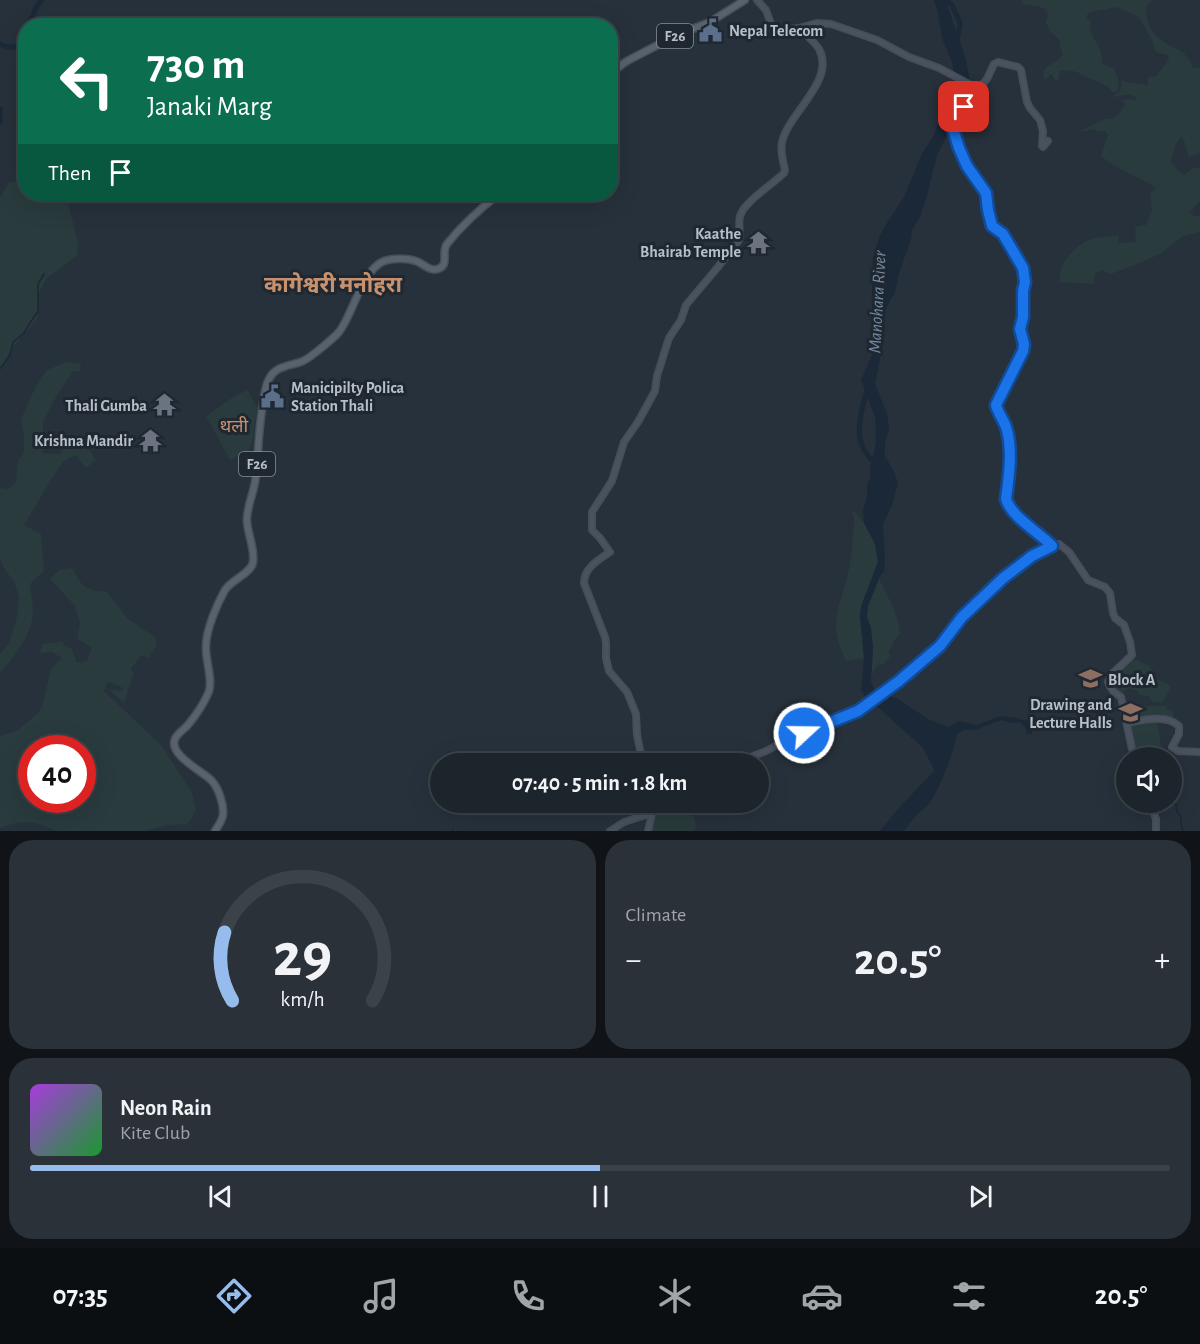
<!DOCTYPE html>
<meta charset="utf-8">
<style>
:root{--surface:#1d252c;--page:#2a3138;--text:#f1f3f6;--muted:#a0a5a9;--line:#3b4248;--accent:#96bbed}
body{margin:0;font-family:"Alegreya Sans","Noto Sans Devanagari",sans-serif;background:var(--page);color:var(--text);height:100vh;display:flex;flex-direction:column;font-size:22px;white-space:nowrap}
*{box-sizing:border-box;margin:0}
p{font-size:20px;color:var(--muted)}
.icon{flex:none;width:33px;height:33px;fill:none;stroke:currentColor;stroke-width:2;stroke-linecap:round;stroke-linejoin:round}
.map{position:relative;height:831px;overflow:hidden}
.sheet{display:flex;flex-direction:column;gap:9px;padding:9px;background:#101418;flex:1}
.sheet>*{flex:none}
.banner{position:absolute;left:18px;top:18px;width:600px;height:183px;border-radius:24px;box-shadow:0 6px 24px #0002,0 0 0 2px var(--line);background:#0b6e4f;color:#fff;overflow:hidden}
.fabs{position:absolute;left:1116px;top:747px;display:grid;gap:12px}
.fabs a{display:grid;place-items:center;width:66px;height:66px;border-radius:50%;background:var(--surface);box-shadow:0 6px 24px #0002,0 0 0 2px var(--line);font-size:30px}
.speed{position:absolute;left:18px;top:735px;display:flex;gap:12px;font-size:30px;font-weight:700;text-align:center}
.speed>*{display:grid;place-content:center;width:78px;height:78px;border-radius:50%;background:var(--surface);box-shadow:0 6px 24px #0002,0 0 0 2px var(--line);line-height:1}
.speed .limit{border:9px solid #d22;background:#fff;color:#111}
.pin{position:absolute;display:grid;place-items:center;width:51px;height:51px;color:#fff;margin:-26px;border-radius:12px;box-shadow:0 3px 9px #0006}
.me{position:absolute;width:66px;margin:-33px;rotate:69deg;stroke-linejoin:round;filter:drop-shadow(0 0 4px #0008)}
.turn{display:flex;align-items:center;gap:21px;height:126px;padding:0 30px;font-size:27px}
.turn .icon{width:78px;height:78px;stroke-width:2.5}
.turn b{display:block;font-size:42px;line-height:51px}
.then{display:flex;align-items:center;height:57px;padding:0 30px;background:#0003;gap:12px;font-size:22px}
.big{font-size:45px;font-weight:600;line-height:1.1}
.sheet .card{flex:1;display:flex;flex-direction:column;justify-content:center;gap:9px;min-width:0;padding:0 21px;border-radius:24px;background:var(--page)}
.sheet .dial{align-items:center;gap:0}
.dial svg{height:156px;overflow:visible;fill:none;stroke:var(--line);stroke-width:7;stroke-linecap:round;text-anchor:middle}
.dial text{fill:var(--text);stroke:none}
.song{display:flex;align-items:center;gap:18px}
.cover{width:72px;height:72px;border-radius:9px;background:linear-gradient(135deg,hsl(280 70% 55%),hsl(130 70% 35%))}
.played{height:6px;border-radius:3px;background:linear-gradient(90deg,var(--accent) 50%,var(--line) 50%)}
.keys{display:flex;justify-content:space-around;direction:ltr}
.heat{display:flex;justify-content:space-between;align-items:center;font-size:33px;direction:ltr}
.sheet .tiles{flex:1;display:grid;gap:9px;grid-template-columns:1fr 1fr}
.card:last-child{grid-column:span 2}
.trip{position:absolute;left:430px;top:753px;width:339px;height:60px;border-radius:30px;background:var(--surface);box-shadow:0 6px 24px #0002,0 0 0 2px var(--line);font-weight:600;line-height:60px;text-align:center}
.menu{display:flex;height:96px;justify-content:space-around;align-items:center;background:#0c0f12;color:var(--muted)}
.menu .icon{width:42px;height:42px}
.menu .on{color:var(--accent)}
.menu b{font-size:27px;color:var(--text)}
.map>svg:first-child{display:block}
.green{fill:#293b3d;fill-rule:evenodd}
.water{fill:#1b2838}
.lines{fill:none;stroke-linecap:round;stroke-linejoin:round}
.stream{stroke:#1b2838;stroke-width:1.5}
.river{stroke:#1b2838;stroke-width:5}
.secondary-casing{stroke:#464e58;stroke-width:8}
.primary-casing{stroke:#464e58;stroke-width:9}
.secondary{stroke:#49525e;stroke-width:4.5}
.primary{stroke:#59626c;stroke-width:6}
.route-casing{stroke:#114b97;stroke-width:15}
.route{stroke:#1a73e8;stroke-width:10}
.labels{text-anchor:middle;stroke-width:6;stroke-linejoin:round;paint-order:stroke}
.shield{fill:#1f2731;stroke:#89919a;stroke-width:1.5}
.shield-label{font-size:15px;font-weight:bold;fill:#b6bec7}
.poi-label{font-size:16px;font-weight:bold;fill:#b6bec7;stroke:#1f2731;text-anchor:end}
.water-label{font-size:18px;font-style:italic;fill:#738aa2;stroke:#1f2731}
.neighbourhood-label{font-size:18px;fill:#c9926f;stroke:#1f2731}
.district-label{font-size:22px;font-weight:bold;fill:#c9926f;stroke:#1f2731}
</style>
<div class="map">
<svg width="1200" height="831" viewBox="0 0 1200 831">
<rect width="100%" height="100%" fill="#27313b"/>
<path class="green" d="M1022,0H1153L1146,6C1147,27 1151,34 1169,45C1173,48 1179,49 1182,52C1187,55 1190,63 1194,68H1200V152L1195,155L1188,156L1186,146L1182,136C1174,143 1173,153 1171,162L1178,171L1184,175L1193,168H1200V201L1190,211L1194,216H1200V232L1183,236L1160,254L1137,264L1111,274L1102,270L1095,274L1094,284L1060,282C1057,263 1078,241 1096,238C1103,236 1111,237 1119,235L1118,243L1136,242L1135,228L1139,226L1146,225L1152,210L1150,194L1156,188C1138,176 1117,170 1101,156L1108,135L1105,131H1096L1095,129L1078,132L1094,124L1105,119L1114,118L1119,114L1125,105L1122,100L1127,99L1136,100L1137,98C1129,92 1122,96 1112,97C1119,92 1122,90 1121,81L1148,85V77L1157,76C1160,69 1167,64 1169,58L1167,55L1158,53L1155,51L1153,42L1139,17L1117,7L1091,12L1086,16L1091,22C1088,34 1096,40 1100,50C1102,54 1102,60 1103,65L1114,68L1118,78V83L1119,86L1118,91L1113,93C1108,84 1102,84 1093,80C1078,74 1078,69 1060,71L1059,78L1056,81L1051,74L1045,81C1038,63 1056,67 1063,54L1060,46V40L1050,31L1046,23L1048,16L1045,9C1037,5 1029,6 1021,3Z
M25,180L26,194H63L66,195L78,243L77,256L47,278L37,296V319L11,349L0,371V197L9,182Z
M66,362L81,364L80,371H73L53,402L43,423V453L59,454L68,445L93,437L103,444L92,445L88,448L96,460L86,468L75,455L63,462L49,483L24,525L41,534L44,571L30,584C31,593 33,603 33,612C32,636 15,655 0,673V654L9,643L17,617L19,597L14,582L4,568L0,560V488L8,489L16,482L18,460L24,453V436L21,419L35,388L47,370Z
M248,390L257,408L252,443L249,451L230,460L206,416L236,395Z
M854,511L866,526L875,544L878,562L860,616L864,658L846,661C841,649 836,638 836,625C836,611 841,599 845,585C850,568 852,552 853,535C853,525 857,522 852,512Z
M72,568C82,587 85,590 107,592L127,618L156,638L157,644L154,650L148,658L141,655L131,669L134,673L124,703L110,690L122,691L123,688L110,682L107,683L104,691L162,746L192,793L196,811L188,824L168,825L145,831H55C35,820 21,820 0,828V736L17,731L39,712L43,703L51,669L62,658L52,652L40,653L42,644L62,641L65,646L72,649L77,663L87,661L92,648L77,638L80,623L75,606L50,579L59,570ZM32,748H82V800H32Z
M879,579C888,597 898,613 900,633L893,643L888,654L891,655L884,664L877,665L871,677L873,647L867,617L868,605Z
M1128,660H1139L1142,663L1151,666L1152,680C1160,679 1165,681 1171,687L1162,703L1153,702L1148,696L1140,695C1137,690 1134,689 1129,688L1122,693L1112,689L1108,681Z
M1131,706H1166L1167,709L1173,712L1174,719L1134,721Z
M1157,720L1163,757H1137L1131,741L1129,724Z
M653,803H688L697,827L694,831H650L655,812Z"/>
<path class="water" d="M933,0H947L949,10L966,60L969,77V86L962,106L937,155L925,203L920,217L912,230L911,239L899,273L895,292L881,318L884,328V339L875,384L887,413L889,429L885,443V456L895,474L898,483L892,505L883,524L885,559L884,572L880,576L868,606L867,617L871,628L873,647L871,682L875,691L898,699L928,719L948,727L958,721L977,725L1001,716L1016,718L1033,723L1032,734H1027L1025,727L1020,722L1013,723L1001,720L975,730H964L957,734C953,754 940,791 926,807C922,811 923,809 919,813C913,818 909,825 904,831H880L899,808L933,772L934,769L923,748L880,709L867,701L861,690L864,658L860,616L861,606L878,562L875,544L864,523L863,510L867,497V485L870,478V466L874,454L876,440L875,417L861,380L876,346V331L872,310V284L873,258L879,237L888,221L904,197L922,154L934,135L953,82L954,72L952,62L942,38L937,8Z"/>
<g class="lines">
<path class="stream" d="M0,369L10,355L13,342L23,334L38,311V284L44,274
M1175,798L1177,812L1181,816V825L1183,831
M453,831V829"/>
<path class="river" d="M947,0L952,5L960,23L957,43
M28,26L38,4L42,0
M0,44L7,47H16L23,38L26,32
M0,109V122
M868,386C861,414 849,442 876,463"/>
<defs>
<path id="secondary" d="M757,0L766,10L772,27L780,29H790L799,28L817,23L831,24L877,40L909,57L939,68L971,85L979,88
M1048,141L1043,147L1042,146L1043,131L1040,120L1030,108L1027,102L1021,70L1018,67L998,62L994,64L987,79L979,88L970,93L964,107L953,126V129L959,148L969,169L986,193L988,210L992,226L1003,234L1023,268L1025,282L1024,291L1023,317L1020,329L1024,344L1023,351L996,405L1005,425L1008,441L1009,464L1007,503L1025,523L1052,546
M1127,723C1143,720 1166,714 1179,726V734L1172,747L1178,751L1200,752
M643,764L637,735L636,714L627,692L609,671L606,658V643L605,637L584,583C584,568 598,560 610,552L600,538L592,530V512L612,481L624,442L638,422L655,391L657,376L669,338L681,320L686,305L718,267L739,240C741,232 738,224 740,216C744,202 773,184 784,173L785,170C783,161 780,151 782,142C789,112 836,81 819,49C814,41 805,34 799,28
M733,764L766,751L787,740L836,720L863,708L915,668L940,646L962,617L1009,573L1031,556L1052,546L1059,544L1069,552L1088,580L1105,587L1110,593L1113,613L1115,618L1124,625L1130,642L1132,655L1112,674L1108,682C1110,689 1114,693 1121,697L1132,749L1135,758
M1150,802L1156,819V831
M610,831L624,822L652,813
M648,831L652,813L650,802"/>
<path id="primary" d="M610,78L616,69L627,61L677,35L710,22L745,0
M215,831C218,826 222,821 223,815C224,805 219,789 212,781C204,772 168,755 175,739C177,734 183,730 187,726C195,717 205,702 209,691C213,679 205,659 206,646C206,630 217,604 225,590C231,580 252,573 253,562C255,549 248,535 247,522C246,509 253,495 255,482C257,472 257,461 258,451C259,433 261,414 264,397C265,391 266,384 269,379C276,365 291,366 303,361C310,358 334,338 339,332C353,314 362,270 384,261C393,258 407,258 416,261C424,264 431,273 440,268C449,263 441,252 447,244C462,225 481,208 499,194"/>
</defs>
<use href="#secondary" class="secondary-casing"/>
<use href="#primary" class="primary-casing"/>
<use href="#secondary" class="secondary"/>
<use href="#primary" class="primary"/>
</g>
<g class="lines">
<defs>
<path id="route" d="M804,733L858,711L899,681L940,646L962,617L1002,579L1032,556L1052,546C1039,532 1012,518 1006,499C1009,476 1013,449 1006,427C1003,419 998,413 996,405L1023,351L1024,344L1020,329L1023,317V291L1025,282L1023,268L1003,234L992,226L988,210L986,193L967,166L959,148L953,129V126L964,107"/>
</defs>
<use href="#route" class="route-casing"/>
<use href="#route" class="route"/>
</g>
<defs>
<symbol id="civic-bare" viewBox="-9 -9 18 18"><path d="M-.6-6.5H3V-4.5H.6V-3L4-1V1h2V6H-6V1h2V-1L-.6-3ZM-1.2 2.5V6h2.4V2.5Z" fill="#5c6f8a" stroke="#1f2731" stroke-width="2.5" paint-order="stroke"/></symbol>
<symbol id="temple-bare" viewBox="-9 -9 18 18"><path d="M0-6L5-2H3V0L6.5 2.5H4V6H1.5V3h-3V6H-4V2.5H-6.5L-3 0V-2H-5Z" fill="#6b7280" stroke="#1f2731" stroke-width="2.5" paint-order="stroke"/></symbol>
<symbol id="university-bare" viewBox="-9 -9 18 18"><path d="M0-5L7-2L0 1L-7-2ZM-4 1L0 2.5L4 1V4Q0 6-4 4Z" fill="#8d6e63" stroke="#1f2731" stroke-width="2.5" paint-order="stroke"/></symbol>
</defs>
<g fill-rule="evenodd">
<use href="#civic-bare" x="694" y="14" width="33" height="33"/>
<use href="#temple-bare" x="742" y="226" width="33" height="33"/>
<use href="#civic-bare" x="256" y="380" width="33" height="33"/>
<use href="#temple-bare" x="148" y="388" width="33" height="33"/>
<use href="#temple-bare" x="134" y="424" width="33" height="33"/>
<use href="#university-bare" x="1074" y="662" width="33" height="33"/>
<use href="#university-bare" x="1114" y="696" width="33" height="33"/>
</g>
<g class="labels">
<g class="shield">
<rect x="657" y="24" width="36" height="24" rx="4.5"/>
<rect x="239" y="452" width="36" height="24" rx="4.5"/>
</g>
<g class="shield-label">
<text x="675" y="41">F26</text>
<text x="257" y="469">F26</text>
</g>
<g class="poi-label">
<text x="729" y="36" text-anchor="start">Nepal Telecom</text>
<text x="741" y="239">Kaathe<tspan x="741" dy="18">Bhairab Temple</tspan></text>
<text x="291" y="393" text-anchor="start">Manicipilty Polica<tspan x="291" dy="18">Station Thali</tspan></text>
<text x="147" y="411">Thali Gumba</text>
<text x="133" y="446">Krishna Mandir</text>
<text x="1108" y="685" text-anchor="start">Block A</text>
<text x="1112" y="710">Drawing and<tspan x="1112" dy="18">Lecture Halls</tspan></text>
</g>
<g class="water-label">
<text transform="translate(877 302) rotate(-87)" y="6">Manohara River</text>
</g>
<g class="neighbourhood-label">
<text x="234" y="432">थली</text>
</g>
<g class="district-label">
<text x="333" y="292">कागेश्वरी मनोहरा</text>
</g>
</g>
</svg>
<div class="fabs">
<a><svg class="icon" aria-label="sound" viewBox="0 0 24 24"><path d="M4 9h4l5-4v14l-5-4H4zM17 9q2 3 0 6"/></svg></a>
</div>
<div class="speed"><div class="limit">40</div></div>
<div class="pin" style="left:964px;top:107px;background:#d93025"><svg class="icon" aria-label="arrive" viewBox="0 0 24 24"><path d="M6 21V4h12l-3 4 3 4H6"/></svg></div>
<svg class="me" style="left:804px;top:733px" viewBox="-20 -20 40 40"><circle r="17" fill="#1a73e8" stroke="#fff" stroke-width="3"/><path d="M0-11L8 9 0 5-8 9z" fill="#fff"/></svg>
<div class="trip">07:40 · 5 min · 1.8 km</div>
<div class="banner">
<div class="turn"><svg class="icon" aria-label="left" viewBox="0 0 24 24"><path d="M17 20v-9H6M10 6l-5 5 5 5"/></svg><div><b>730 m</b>Janaki Marg</div></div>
<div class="then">Then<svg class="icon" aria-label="arrive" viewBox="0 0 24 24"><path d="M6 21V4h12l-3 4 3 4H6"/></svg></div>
</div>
</div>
<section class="sheet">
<div class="tiles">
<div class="card dial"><svg viewBox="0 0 100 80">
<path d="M14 69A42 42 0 1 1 86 69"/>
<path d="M14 69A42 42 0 0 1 10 34" stroke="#96bbed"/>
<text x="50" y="56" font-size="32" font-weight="700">29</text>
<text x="50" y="72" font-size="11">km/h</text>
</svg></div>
<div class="card"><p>Climate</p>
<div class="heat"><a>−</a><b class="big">20.5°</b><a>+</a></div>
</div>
<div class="card">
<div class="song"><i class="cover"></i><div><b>Neon Rain</b><p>Kite Club</p></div></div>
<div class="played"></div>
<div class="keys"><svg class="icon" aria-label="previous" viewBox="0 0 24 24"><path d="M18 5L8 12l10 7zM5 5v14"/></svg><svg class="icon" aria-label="pause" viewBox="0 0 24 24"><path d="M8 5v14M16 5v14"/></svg><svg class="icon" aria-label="next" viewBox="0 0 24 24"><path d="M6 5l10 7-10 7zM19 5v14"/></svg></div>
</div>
</div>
</section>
<nav class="menu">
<b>07:35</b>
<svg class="icon on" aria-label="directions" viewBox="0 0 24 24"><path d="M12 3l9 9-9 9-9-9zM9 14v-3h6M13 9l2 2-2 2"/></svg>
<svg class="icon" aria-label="music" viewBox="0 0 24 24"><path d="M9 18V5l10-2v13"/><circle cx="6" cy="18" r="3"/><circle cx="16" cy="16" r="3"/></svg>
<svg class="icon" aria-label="phone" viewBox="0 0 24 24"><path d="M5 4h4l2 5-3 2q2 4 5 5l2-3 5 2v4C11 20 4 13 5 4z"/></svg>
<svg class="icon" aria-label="climate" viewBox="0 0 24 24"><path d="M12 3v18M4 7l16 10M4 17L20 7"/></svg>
<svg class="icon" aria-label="car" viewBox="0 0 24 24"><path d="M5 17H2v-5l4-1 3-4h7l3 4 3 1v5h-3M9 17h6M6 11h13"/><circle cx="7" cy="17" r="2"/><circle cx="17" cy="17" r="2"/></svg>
<svg class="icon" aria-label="filters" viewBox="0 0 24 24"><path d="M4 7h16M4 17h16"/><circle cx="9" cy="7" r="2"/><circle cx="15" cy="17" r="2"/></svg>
<b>20.5°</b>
</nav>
